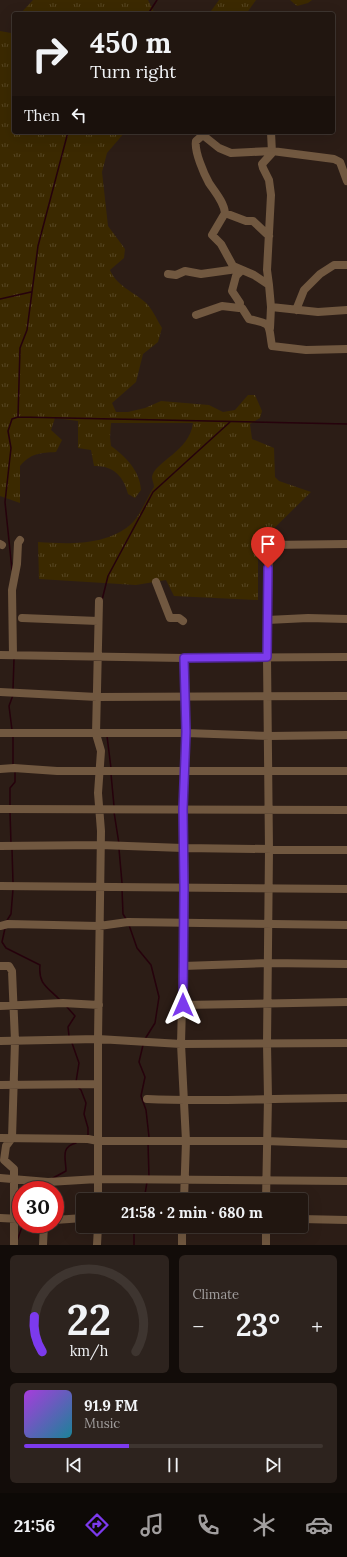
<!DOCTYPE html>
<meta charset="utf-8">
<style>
:root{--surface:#211610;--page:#2d231e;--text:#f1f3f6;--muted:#a29f9f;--line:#3e3530;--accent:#7c3aed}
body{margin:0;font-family:Lora,serif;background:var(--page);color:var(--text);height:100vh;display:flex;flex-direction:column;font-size:15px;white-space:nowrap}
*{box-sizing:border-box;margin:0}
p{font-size:13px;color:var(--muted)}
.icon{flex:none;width:22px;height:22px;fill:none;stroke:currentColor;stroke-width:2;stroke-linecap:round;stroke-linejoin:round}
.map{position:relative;height:1245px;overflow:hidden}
.panel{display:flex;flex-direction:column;gap:10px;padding:10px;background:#120c09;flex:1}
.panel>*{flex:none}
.banner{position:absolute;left:12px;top:12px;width:323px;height:122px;border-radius:4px;box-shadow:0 4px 16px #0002,0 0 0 1px var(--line);background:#211610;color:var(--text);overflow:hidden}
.speed{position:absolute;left:12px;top:1181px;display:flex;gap:8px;font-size:20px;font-weight:700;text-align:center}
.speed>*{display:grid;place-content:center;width:52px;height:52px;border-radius:50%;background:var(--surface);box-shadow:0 4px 16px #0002,0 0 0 1px var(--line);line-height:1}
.speed .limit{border:6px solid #d22;background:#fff;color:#111}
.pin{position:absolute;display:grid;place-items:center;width:34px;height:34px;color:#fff;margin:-41px -17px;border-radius:50% 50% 50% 0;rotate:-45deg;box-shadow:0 0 4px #0007}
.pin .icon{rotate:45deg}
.me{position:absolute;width:44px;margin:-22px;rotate:0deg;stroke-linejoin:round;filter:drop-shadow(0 0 3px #0008)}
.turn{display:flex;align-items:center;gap:14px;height:84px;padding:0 12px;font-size:18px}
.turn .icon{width:52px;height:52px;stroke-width:2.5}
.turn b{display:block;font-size:28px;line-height:34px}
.then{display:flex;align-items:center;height:38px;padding:0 12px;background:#0003;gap:8px;font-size:15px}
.big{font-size:30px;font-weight:700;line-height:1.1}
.panel .widget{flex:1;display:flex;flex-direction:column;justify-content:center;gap:6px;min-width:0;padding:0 14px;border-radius:6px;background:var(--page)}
.panel .dial{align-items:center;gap:0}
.dial svg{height:104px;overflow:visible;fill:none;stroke:var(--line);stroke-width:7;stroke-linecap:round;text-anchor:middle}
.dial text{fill:var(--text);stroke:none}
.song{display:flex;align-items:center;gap:12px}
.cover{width:48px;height:48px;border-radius:6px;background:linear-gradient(135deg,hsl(280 70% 55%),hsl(190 70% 35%))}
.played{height:4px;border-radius:2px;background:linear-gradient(90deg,var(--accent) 35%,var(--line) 35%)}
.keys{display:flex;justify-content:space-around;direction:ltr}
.heat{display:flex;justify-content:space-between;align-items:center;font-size:22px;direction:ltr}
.panel .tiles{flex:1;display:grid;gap:10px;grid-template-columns:1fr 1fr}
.widget:last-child{grid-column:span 2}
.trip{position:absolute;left:76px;top:1193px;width:232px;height:40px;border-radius:4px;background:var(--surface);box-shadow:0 4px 16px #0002,0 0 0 1px var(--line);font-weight:700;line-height:40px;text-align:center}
.menu{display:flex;height:64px;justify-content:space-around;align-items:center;background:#0d0906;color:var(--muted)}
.menu .icon{width:28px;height:28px}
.menu .current{color:var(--accent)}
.menu b{font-size:18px;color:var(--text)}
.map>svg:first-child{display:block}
.grass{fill:url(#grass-tufts)}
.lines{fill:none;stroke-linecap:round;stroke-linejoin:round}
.stream{stroke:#26020c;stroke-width:1.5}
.minor{stroke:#715840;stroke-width:8}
.route-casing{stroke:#51269a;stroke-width:10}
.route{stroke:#7c3aed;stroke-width:7}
</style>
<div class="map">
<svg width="347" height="1245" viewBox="0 0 347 1245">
<defs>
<pattern id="grass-tufts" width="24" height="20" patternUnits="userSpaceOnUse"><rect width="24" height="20" fill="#3b2900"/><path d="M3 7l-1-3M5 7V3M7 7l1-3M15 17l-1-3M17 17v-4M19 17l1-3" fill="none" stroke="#574724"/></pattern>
</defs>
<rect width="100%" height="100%" fill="#2c1d16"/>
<path class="grass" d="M33,0H148L154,12L153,14H20Z
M219,0H256L246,14H211V11Z
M290,0H312L308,3L297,6Z
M14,30V132H125L107,153L102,172L108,226L125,249L124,258L110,270C117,286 132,291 145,302C152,308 157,320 162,328L158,342L143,354L136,382L112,403L116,412H128L145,408L161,401L209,405L223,412L235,410L248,395H255L262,411L260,418L250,424L252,439L274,448L275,477L279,481L311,492L258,544V600L174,596L166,580L136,585L39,579L38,542C68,544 105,546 130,525C141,516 146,498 154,487C154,484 152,480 152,477C154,462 190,451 193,423H111L110,437L111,446C126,457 140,471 141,490L135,498L128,494C124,476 112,465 94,466L91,450L78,448V421L55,418L51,430L62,440L56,452C40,453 31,453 20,466V503L0,496V31L11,33Z"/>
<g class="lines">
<path class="stream" d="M148,14L157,0
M68,132L38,246L27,330L20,348L18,417L347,424
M0,299L31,292
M12,570L5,502L11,448L8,431L12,419L18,417
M102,600L108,576L153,492L230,422
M13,689L14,659
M12,730L9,706L13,695
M13,736V766
M107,736L111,768
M111,774L114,806
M10,806V788L15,782V771
M10,812L11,844
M114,812L119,844
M12,849L13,883
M119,849L122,883
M122,889L123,914L126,919
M6,922L11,914L13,889
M129,925L137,948L151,965L159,997L155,1023L145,1039
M5,928L2,942L6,948L40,965C38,985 48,987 60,1000
M67,1007L75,1016L68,1027L69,1036
M72,1043L79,1063L76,1082
M143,1045L139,1062L145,1077L141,1096L146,1110L149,1137
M78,1087L81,1090L86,1103L84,1114L88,1128V1136
M148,1143L149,1177
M53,1178L66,1171C66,1159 60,1147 76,1143
M43,1190L46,1185
M144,1200L147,1182
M134,1226V1245
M17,1241L23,1224"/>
<path class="minor" d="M199,132L219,148L231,153L272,151L334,159L340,162L347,181
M203,135L196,141C194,151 204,174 209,183C215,192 224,202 225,213L212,235L221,244L233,266L254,275L269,285L271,307L318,312L347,310
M225,213L246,221H253L269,236
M241,271L236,276L232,291L240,303L239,308H242L249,319C273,324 268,324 272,346L306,350L347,349
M168,274L176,275L185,271L201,274L237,269
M269,285L267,270L271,195L269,180L263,168L262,164L272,153L271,132
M296,310L304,290L320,274L334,265H347
M196,315L222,306L239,308
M270,328L271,307
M0,544L2,545
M156,582L170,618H179L183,621
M22,618L98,621
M267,620L308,618L347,619
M0,655L184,658L347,657
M13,655L12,590L17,564L18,543L20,540
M0,692L97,697L347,696
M0,733H186L269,736L347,735
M0,769L14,768L57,771H347
M0,809L347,810
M0,846L100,845L183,848L347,850
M0,886L347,889
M0,926L8,924L99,926L128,922L347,925
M0,966H9L12,971L15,1041L12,1138L6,1146L4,1160L14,1169V1245
M183,966L268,963L347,964
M183,1005L347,1002
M0,1006L63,1003L99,1005
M0,1041L98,1039L181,1044L347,1043
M0,1085L98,1084
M147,1099C214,1102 280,1098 347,1098
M0,1138L88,1139L98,1141H266L347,1144
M0,1178L48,1182L98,1179L347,1181
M98,1200V1039L101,831L98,793L101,751L96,734L99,601
M184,1200L186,1141L181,1044L185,888L183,809L186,733L184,658
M266,1200L268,1098L267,1044L269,850L267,657L269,545L347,544
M0,1218L21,1219
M301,1219L347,1220
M55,1220L83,1218
M182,1226V1245
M266,1226V1245
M43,1245L44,1224
M97,1245L98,1226"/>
</g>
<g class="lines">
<defs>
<path id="route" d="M183,1005L184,888L183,809L186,732L184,658L267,657L268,568"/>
</defs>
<use href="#route" class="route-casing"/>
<use href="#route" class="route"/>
</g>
</svg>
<div class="speed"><div class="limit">30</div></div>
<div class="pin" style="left:268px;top:568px;background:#d93025"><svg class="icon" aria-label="arrive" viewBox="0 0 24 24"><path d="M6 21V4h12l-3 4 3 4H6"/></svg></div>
<svg class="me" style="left:183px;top:1005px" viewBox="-20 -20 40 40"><path d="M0-17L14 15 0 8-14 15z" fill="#7c3aed" stroke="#fff" stroke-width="4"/></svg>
<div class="trip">21:58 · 2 min · 680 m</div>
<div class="banner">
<div class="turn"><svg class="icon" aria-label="right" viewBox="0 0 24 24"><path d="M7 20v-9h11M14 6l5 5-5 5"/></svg><div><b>450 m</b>Turn right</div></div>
<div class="then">Then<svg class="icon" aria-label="left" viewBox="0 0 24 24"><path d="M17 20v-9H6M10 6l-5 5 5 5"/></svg></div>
</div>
</div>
<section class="panel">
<div class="tiles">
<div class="widget dial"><svg viewBox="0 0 100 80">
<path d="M14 69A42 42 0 1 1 86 69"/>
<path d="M14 69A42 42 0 0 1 8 42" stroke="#7c3aed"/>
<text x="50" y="56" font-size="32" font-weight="700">22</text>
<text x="50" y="72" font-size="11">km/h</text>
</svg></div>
<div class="widget"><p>Climate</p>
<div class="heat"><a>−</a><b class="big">23°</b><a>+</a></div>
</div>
<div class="widget">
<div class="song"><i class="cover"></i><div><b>91.9 FM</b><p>Music</p></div></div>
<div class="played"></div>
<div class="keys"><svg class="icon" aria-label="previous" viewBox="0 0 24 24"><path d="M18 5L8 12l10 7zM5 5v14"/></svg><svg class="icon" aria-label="pause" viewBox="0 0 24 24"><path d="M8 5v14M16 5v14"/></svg><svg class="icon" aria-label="next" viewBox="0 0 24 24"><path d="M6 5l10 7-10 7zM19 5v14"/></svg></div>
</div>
</div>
</section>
<nav class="menu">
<b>21:56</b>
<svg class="icon current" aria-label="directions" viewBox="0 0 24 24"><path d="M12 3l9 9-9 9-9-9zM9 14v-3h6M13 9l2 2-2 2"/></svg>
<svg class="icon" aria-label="music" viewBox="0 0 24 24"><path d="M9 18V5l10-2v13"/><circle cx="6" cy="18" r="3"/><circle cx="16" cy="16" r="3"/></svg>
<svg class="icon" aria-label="phone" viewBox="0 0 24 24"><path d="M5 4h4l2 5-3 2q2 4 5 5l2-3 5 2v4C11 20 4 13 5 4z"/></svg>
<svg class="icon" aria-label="climate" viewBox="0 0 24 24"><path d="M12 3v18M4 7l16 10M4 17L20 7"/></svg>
<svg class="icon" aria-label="car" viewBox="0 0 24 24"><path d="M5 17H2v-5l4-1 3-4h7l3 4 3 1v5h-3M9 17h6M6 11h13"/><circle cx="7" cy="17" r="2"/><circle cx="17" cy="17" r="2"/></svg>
</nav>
